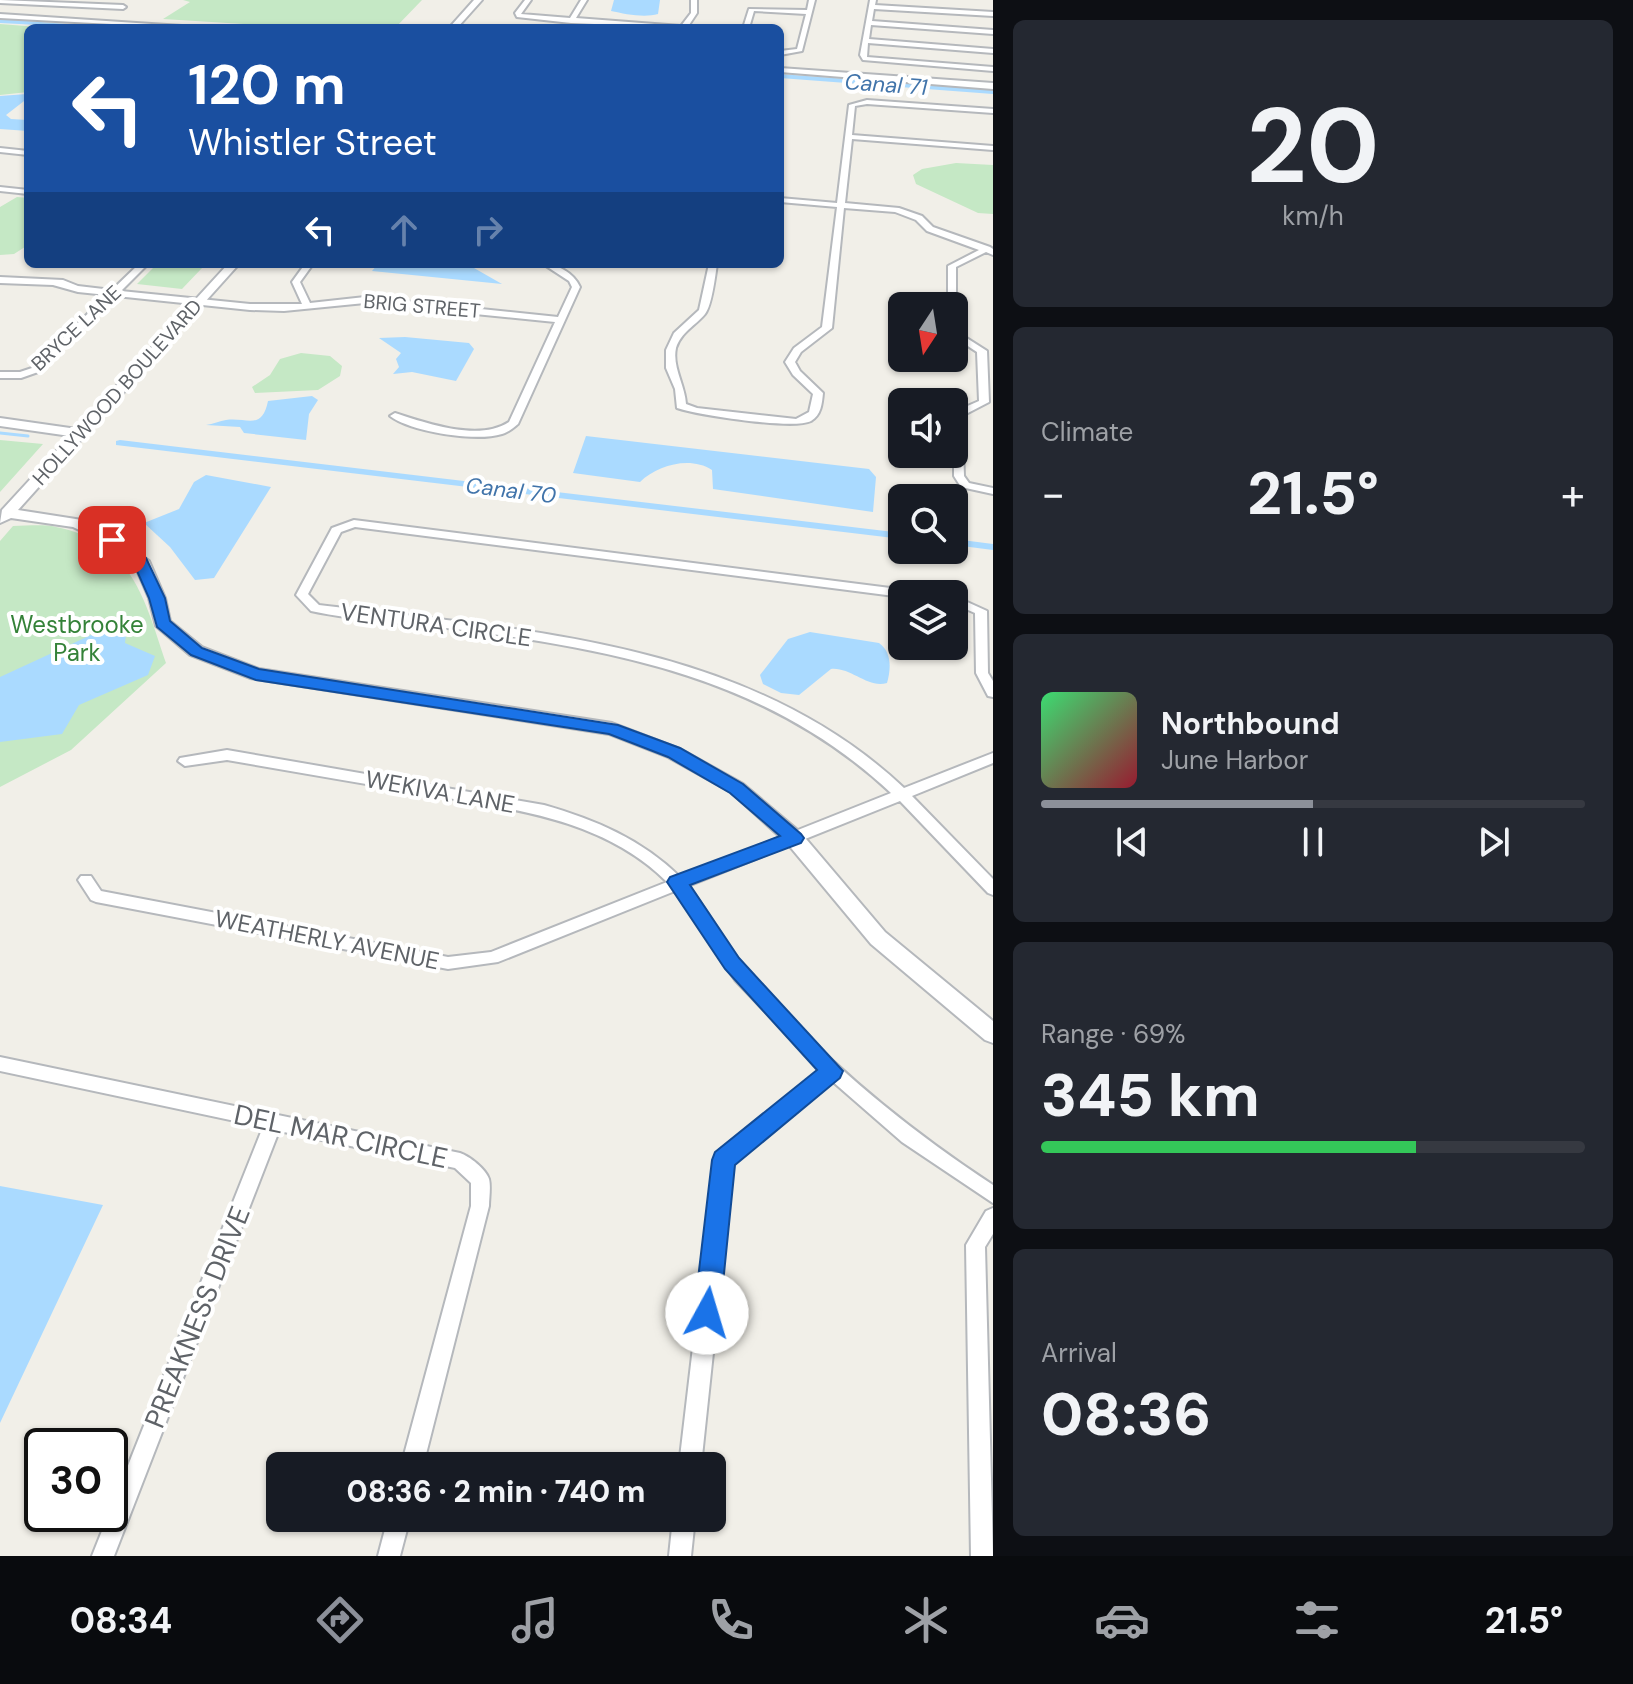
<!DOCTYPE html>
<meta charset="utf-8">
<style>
:root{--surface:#171b24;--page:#242831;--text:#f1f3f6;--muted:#9ea1a6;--line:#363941;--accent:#8c9099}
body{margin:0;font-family:"DM Sans",sans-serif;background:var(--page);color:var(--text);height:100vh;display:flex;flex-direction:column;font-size:30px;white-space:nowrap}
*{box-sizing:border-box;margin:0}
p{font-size:26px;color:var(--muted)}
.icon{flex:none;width:44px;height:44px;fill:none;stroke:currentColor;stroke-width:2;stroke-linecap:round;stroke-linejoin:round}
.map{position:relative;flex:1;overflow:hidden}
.drawer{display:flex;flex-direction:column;gap:20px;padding:20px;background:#0d0f14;width:640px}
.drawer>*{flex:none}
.hud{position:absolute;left:24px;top:24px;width:760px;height:244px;border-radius:12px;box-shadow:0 2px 6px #0004;background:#1a4fa0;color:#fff;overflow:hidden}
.needle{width:52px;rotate:192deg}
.controls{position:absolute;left:888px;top:292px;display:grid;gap:16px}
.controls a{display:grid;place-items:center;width:80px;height:80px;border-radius:12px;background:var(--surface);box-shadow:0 2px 6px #0004;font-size:40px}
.speed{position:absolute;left:24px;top:1428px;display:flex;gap:16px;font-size:40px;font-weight:700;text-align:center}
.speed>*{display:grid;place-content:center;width:104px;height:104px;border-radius:50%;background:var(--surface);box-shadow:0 2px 6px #0004;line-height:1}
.speed .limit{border:4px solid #111;border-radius:12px;background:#fff;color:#111}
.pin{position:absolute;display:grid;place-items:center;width:68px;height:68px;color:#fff;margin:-34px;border-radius:16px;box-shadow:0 4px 12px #0006}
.me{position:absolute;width:88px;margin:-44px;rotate:6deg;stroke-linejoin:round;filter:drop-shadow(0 0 6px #0008)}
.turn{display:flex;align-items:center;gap:28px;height:168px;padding:0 32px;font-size:36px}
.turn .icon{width:104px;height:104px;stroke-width:2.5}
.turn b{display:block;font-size:56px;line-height:68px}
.lanes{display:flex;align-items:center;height:76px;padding:0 32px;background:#0003;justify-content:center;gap:40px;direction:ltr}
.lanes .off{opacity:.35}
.big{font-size:60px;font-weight:800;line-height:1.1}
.drawer .tile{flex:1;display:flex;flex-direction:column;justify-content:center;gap:12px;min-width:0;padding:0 28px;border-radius:12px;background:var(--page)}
.drawer .dial{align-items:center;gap:0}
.dial b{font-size:104px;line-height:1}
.song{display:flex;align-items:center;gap:24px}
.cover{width:96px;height:96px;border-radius:12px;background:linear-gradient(135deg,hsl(140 70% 55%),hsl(350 70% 35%))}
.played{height:8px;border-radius:4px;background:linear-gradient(90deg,var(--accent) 50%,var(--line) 50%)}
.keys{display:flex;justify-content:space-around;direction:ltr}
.heat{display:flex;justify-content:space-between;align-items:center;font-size:44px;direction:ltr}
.charge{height:12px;border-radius:6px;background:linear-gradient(90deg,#34c759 69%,var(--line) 0)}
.trip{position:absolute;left:266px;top:1452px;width:460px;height:80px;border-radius:12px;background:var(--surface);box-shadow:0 2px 6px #0004;font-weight:800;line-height:80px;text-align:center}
.menu{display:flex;height:128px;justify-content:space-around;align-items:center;background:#090b0e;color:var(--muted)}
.menu .icon{width:56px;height:56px}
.menu .on{color:var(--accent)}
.menu b{font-size:36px;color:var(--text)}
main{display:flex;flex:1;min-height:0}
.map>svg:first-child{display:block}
.green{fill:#c5e8c5}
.water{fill:#aadaff}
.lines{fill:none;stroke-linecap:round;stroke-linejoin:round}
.stream{stroke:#aadaff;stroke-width:3}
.canal{fill:#aadaff;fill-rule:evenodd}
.minor-casing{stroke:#b5b8bc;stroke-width:4}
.tertiary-casing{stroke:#b5b8bc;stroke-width:4}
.minor{fill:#fff;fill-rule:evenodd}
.tertiary{fill:#fff;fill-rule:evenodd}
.route{fill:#1a73e8;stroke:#114b97;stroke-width:2}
.labels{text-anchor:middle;stroke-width:8;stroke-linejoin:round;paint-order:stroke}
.far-street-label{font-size:20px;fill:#5f6368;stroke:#fff}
.far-water-label{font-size:22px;font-style:italic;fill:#4174aa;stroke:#fff}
.park-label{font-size:24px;fill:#348238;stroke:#fff}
.street-label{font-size:24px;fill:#5f6368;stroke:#fff}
.near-street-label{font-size:28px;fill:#5f6368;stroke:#fff}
</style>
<main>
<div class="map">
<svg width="993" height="1556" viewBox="0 0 993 1556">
<rect width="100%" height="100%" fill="#f1efe8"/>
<path class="green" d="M183,0H422L395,28H306L163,19L190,2Z
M0,24L51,28H28V92L0,95Z
M956,163L993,165V214L978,213L916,184L913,175L922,169Z
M17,197L28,198V245L14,254L0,255V207Z
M157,264L202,268L182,289L137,284Z
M301,353L330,356L342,366L340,376L318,390L255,393L252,387L270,375L280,359Z
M0,440L43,444L0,492Z
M13,526C27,526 43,524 56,527C132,542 145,600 166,663L71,750L0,787V541Z"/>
<path class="water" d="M614,0H660L658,14C644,18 625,14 611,11Z
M27,94L28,98L6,115L11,119L28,120V131L0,129V96Z
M378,264H467L502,284L372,271Z
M405,337L469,343L474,349L456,381L412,372L393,374L399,367L396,359L401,353L379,338Z
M312,396L318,400L309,414L306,440L244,433L240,427L206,425C213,424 220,421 226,420C247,417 262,431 268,401Z
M586,436L869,469L876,477L873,512L713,489L712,470C690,456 658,465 640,482L573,473Z
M206,475L271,487L214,578L195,580L170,547L144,523L179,509L194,482Z
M128,618L125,643L155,656L148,675L79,705L62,734L0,742V677Z
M810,632L879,643C892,652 891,669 887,683C868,689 851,667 831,669L799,695L781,693L763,684L760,675L788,639Z
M0,1186L103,1205L0,1423Z"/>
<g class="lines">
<path class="stream" d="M0,433L28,436"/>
<path class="canal" d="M0,19L94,26L97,28L0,23Z
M780,74L993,90V94L780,78Z
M120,440L902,533V539L116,445V441Z
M954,539L993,544V550L954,545Z"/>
<defs>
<path id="minor" d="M0,0L123,5L126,7L123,9L0,3Z
M525,0H531L521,14L570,18L581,0H587L576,18L681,26L691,13V0H697V13L687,28L571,23L517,17L515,13Z
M809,0H815L802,51L780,55V51L797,49L806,14L754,11L749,28H743L749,9L807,10Z
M870,0H876L875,5L993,12V16L874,9L872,21L993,30V34L871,25L869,39L993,49V53L868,43L867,57L993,67V71L863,60L860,55Z
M867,100L993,109V113L867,104L855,106L852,135L993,146V150L852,139L845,203L899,208L922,216L933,227L990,247L993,249V255L986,252L956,267V306L954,308V306H948V266L979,250L927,231L916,220L895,212L844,208L832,328L801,352L795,362L800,371L823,393C822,404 821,415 811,421C793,430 699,415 677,408L675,389L666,368V350L674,333L699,310L709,264H717C715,277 712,305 705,314C695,326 681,332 676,348C672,367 685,385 686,404L697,408L796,419L809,412L813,394L793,375L785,362L794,348L822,327L837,207L780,202V198L837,203L849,105Z
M0,148L28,151V155L0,152Z
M0,187L28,190V194L0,191Z
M139,264H148L121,291L250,304H302L292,282L305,264H313L300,282L310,303L365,297L558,317L572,287L569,281L543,264C557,264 574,273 580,287L518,424C513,428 509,432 502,434C476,442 411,432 390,416L395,413C426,423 479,442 509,422L555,322L365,303L284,311L250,310L116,296L38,372L21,378H0V372H20L32,368L107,295L78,292L53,285L0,283V277L63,280L78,286L112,290Z
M954,330L987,351L989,402L964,415L962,419L964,476L969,483L993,488V494L961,487L954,476V415L956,411L979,401L977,352L954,337Z
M354,520L914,591L916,594H902V597L355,527L341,532L308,594L319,605C521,630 747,640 904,788L993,753V763L912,796L993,879V895L988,893L900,801L688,886C710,913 725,945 748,972C818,1056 902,1125 993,1185V1203L902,1142L832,1081L733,1164L701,1466H679L715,1160L718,1154L821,1070L735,980L675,891L498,962L448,969L96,902L91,900L78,880L81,876H91L101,891L448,957L491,952L667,882C600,816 507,809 419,793C355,782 291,771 227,760L185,766L178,761L180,758L227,750L544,805C596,820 641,839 680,877L891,793C768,678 617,650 455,629C408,623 358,621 311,611L296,595L332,528Z
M954,596L987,611L988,673L993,681V697L988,696L976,673L975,613L954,604Z
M0,1057L460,1153C469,1156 486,1169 489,1179C491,1187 489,1198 489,1206L423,1466H401L471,1206V1183L455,1168L279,1131L114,1556H92L263,1127L0,1071Z
M993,1208V1234L985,1247L993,1556H971L966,1245L986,1211Z
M388,1518H410L400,1556H378Z
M673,1518H695L691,1556H669Z"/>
<path id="tertiary" d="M474,0H482L457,28H449Z
M0,14L182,26L186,28L0,18Z
M780,68L993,83V89L780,72Z
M228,264H239L18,510L82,520L117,537L149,561L165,598L170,621L202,647L259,669L612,723L680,749L743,784L801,833L885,932L993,1021V1043L985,1040L871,944L787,843L731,792L668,757L609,734L250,678L190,655L156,626L149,598L134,563L107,543L73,527L11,518L0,523L2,510L70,436L0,426V418L77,429Z"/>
</defs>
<use href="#minor" class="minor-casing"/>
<use href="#tertiary" class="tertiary-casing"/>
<use href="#minor" class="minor"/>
<use href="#tertiary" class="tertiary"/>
</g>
<path class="route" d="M112,535L146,558L165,598L170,621L202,648L259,669L618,725L680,748L743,784L801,834L804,838L801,843L690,885L739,958L843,1071L840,1078L735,1165L720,1313L716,1322L707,1325L698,1322L694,1313L712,1160L715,1152L817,1070L725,969L667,882L670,877L780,836L730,793L668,757L609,734L256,680L191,655L157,627L149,598L134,564L105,540Z"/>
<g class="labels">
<g class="far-street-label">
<text transform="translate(422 306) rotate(5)" y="7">BRIG STREET</text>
<text transform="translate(76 328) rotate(-43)" y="7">BRYCE LANE</text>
<text transform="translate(117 392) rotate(-48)" y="7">HOLLYWOOD BOULEVARD</text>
</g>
<g class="far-water-label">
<text transform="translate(886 84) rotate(4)" y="8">Canal 71</text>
<text transform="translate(511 490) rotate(7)" y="8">Canal 70</text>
</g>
<g class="park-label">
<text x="77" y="633">Westbrooke<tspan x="77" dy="28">Park</tspan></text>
</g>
<g class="street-label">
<text transform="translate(436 625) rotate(8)" y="8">VENTURA CIRCLE</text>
<text transform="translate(440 792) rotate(10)" y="8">WEKIVA LANE</text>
<text transform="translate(327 940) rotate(11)" y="8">WEATHERLY AVENUE</text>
</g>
<g class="near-street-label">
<text transform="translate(341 1136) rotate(12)" y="10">DEL MAR CIRCLE</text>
<text transform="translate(197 1317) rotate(-68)" y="10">PREAKNESS DRIVE</text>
</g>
</g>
</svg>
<div class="controls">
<a><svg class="needle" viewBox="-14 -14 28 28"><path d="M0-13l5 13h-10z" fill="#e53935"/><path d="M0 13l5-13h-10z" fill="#9ea1a6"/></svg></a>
<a><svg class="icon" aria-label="sound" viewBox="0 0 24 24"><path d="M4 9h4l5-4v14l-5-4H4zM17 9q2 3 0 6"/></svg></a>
<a><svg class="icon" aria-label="search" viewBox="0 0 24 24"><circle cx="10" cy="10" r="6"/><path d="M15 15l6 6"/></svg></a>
<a><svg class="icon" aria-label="layers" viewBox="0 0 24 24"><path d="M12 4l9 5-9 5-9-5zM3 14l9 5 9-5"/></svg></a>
</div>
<div class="speed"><div class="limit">30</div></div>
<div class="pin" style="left:112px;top:540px;background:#d93025"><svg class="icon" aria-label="arrive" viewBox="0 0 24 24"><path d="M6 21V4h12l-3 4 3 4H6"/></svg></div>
<svg class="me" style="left:707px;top:1313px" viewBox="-20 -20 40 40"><circle r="19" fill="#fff"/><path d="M0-13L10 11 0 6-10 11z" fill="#1a73e8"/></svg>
<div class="trip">08:36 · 2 min · 740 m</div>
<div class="hud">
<div class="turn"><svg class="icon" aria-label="left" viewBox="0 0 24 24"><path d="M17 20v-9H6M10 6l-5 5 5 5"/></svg><div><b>120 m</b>Whistler Street</div></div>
<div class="lanes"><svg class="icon" aria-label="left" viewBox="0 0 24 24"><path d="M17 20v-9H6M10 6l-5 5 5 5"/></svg><svg class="icon off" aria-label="ahead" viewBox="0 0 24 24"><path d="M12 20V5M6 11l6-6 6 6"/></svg><svg class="icon off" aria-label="right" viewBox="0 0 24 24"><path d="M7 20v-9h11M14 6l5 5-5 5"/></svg></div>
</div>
</div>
<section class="drawer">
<div class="tile dial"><b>20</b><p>km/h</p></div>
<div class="tile"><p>Climate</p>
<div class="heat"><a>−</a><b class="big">21.5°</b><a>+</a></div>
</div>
<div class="tile">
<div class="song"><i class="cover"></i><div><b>Northbound</b><p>June Harbor</p></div></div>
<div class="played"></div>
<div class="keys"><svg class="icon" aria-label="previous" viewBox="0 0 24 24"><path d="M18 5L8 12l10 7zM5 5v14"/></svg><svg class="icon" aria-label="pause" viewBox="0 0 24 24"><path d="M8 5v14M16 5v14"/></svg><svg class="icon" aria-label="next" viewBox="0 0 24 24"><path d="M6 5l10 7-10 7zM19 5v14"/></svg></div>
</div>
<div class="tile"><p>Range · 69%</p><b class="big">345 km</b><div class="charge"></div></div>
<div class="tile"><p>Arrival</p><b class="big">08:36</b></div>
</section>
</main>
<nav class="menu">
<b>08:34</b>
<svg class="icon on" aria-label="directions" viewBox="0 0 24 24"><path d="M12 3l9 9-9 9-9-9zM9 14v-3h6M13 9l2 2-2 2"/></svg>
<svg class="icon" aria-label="music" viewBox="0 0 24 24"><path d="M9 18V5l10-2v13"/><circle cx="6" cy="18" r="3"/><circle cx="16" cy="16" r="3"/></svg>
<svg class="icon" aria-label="phone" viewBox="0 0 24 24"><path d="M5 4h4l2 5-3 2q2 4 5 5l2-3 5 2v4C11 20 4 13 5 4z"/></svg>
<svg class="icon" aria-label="climate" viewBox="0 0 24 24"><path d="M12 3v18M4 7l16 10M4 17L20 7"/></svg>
<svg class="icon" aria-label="car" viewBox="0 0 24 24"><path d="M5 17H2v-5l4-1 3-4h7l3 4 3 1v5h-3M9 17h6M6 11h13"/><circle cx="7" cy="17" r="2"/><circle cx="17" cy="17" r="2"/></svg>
<svg class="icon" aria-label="filters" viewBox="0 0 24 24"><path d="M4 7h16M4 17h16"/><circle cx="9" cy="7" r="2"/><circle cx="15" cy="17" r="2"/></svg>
<b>21.5°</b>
</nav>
